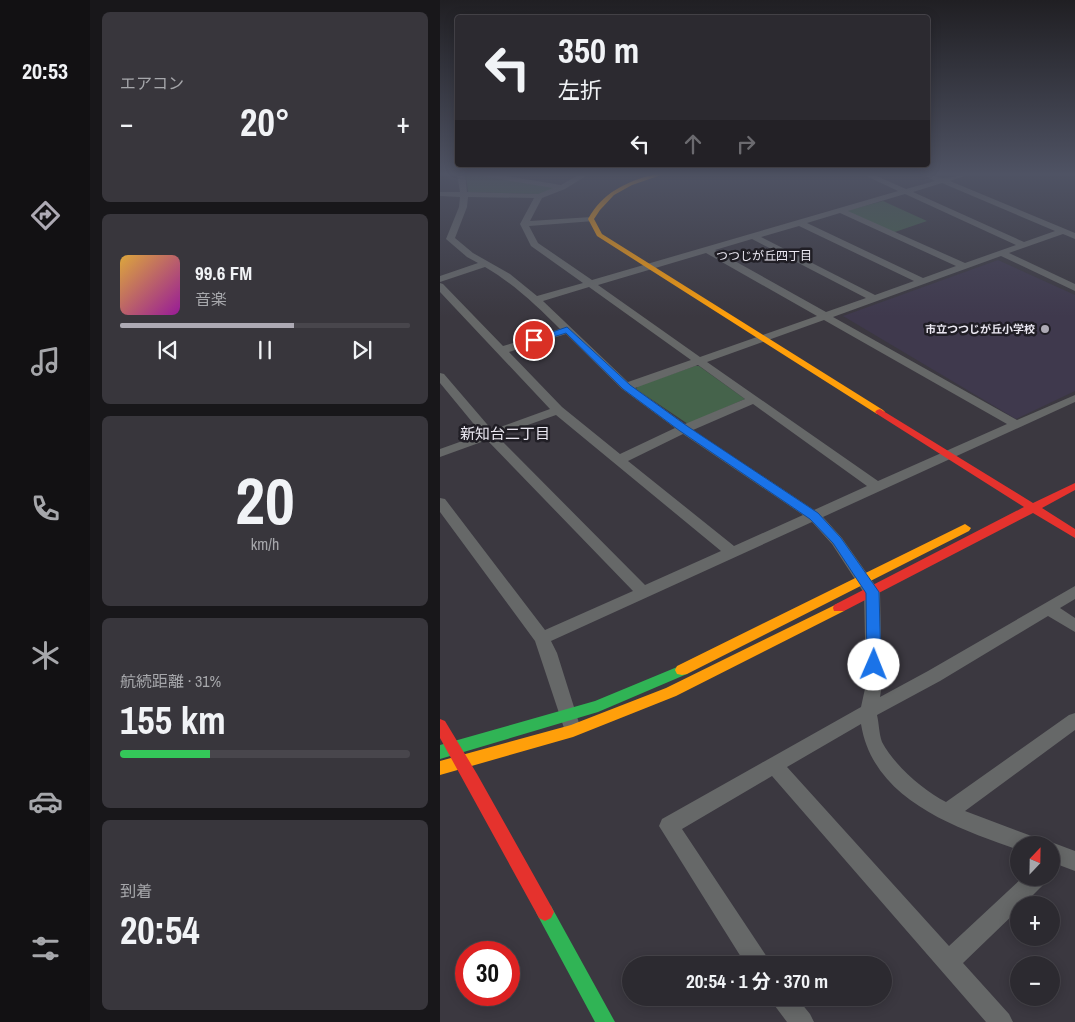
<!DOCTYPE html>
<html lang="ja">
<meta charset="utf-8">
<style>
:root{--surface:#2c2a30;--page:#38363c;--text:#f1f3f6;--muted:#a6a7ab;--line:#48464c;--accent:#adaab4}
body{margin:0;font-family:"Archivo Narrow","Noto Sans JP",sans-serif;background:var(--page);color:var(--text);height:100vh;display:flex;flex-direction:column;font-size:19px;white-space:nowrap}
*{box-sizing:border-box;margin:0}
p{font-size:16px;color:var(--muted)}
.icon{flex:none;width:28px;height:28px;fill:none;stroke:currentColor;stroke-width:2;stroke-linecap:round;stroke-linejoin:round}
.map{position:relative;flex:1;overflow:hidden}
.side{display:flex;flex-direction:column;gap:12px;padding:12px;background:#18171a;width:350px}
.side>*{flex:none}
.guide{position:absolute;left:15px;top:15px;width:475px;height:152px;border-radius:5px;box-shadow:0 2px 12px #0003,0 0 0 1px var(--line);background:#2c2a30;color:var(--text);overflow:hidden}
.needle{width:32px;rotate:22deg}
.tools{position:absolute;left:570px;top:836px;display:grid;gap:10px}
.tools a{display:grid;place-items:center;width:50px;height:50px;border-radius:50%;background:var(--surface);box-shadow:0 2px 12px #0003,0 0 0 1px var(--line);font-size:25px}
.speed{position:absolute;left:15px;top:941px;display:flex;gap:10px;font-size:25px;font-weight:700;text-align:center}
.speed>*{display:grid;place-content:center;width:65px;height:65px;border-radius:50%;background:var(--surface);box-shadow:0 2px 12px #0003,0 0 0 1px var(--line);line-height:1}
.speed .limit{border:8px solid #d22;background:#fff;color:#111}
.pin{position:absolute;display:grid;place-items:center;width:42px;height:42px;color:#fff;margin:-21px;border:2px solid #fff;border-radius:50%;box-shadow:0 1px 5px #0007}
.me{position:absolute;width:55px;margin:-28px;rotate:1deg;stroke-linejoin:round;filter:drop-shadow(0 0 4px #0008)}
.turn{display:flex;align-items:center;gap:18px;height:105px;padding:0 20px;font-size:22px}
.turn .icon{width:65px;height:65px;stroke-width:2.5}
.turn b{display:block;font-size:35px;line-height:42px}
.lanes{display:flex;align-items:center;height:48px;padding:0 20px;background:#0003;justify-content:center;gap:25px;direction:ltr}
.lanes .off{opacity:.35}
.big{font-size:38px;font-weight:700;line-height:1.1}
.side .card{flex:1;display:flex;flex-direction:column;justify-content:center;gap:8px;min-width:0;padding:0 18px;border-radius:8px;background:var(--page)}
.side .dial{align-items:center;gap:0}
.dial b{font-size:65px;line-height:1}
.song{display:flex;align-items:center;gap:15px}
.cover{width:60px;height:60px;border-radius:8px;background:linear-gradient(135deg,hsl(40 70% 55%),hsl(300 70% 35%))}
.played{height:5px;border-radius:2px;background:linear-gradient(90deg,var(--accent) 60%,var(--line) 60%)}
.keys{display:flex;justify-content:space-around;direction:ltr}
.heat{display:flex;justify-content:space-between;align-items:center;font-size:28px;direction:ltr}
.charge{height:8px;border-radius:4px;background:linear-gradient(90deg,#34c759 31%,var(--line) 0)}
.trip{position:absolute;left:182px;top:956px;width:270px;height:50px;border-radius:25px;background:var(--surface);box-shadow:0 2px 12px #0003,0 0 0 1px var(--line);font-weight:700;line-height:50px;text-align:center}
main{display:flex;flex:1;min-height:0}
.dock{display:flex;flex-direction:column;width:90px;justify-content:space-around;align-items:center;background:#121113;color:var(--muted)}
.dock .icon{width:35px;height:35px}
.dock .current{color:var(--accent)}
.dock b{font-size:22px;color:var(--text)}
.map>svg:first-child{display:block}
.built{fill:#3f394d}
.green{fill:#45634b}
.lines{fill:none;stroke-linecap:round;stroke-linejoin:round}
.street{fill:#666868;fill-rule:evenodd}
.fast{fill:#30b455;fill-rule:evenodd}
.slow{fill:#ff9f0a;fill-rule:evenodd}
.jam{fill:#e5322d;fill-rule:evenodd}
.route{fill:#1a73e8;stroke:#114b97}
.poi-dot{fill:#adaab4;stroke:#201e25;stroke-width:2}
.labels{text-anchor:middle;stroke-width:5;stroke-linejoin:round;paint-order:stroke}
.far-poi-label{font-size:11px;font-weight:bold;fill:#ebe8f2;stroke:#201e25;text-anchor:end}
.far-neighbourhood-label{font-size:12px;fill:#ebe8f2;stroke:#201e25}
.neighbourhood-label{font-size:15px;fill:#ebe8f2;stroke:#201e25}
</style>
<main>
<nav class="dock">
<b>20:53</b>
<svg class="icon current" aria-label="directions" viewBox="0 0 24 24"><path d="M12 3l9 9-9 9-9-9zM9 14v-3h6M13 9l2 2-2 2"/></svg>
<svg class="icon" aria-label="music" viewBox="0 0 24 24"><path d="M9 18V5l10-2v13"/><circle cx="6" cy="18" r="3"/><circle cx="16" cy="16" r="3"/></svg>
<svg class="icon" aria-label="phone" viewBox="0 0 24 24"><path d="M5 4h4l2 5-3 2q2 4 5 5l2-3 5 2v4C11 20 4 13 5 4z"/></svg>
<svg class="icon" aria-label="climate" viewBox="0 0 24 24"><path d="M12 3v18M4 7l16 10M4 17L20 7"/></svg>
<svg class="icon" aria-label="car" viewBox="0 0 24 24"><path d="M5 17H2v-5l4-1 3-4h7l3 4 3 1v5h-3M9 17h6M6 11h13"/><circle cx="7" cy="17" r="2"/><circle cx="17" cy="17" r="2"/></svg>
<svg class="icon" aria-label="filters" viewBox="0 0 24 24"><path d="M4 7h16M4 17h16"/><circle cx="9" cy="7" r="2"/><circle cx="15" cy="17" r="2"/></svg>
</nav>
<section class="side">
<div class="card"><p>エアコン</p>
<div class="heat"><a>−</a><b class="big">20°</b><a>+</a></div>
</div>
<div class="card">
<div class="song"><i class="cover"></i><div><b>99.6 FM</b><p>音楽</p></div></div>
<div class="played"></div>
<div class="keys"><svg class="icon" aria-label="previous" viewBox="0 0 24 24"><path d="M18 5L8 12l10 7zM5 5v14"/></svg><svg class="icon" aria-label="pause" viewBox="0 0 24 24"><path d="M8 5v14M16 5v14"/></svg><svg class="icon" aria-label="next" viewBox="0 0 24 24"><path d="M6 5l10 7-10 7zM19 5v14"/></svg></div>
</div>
<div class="card dial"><b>20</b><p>km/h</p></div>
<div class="card"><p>航続距離 · 31%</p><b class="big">155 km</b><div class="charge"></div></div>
<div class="card"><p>到着</p><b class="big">20:54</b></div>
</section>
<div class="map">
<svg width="635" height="1022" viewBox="0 0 635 1022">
<rect width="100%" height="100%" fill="#3b3840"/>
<path class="built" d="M558,260L635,295V391L576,419L403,316Z"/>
<path class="green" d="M26,174H30L122,187L98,194L28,192Z
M443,201L487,221L452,233L406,211Z
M255,366H259L305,399L248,424L196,389L198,386Z"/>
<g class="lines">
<path class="street" d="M17,174H25L27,192L98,194L113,188L42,176L38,174H54L121,185L140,174H149L125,189L102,198L90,221L151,217H154V221L89,226L98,243L152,280L458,191L422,174H432L466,189L495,181L482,174C491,174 497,178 504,178C512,178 521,174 530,174L510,181L635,233V239L623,234L569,253L635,284V291L561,256L393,317L577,420L635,395V402L383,517L402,538L440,592L442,684L440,697L488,671L635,586V599L620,608L635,618V632L608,616L500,681L437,715C439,723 439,734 442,742C454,765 484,791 506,802L629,715L635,713V730L525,811L597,838L600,845H579V850C516,828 433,800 421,724L347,767L509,946L582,878H606L603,885L583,905H579V909L523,963L569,1014L573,1022H546L332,776L242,829L327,957L330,965H306L219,826L222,819L421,707L426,684L424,593L392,544L372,522L111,641L117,653L139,723L136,728L130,730L124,728L95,641L0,512V498L5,499L105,630L193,591L47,440L0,457V449L42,434L0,383V373L4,374L52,430L110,409L0,292V283L3,284L63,346L120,329C97,306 74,284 45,267L0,282V276L38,263L27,257L6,239L19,207L20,197L0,196V192H20ZM502,183L615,231L584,242L473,192ZM465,194L576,245L525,263L408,211ZM28,197L94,198L80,224L91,246L143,283L97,296L70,274L33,253L15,238L27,207ZM400,213L516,266L483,278L367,223ZM359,226L474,281L435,295L321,237ZM312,239L426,298L386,312L275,250ZM266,253L377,316L260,357L158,285ZM149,287L251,360L188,382L103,301ZM384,320L567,424L438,481L267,362ZM126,334L182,389L235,428L180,454L122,407L69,352ZM258,365L305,399L245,424L195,388ZM313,404L427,486L374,510L253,430ZM116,415L281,551L205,585L57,436ZM243,434L363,515L294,546L188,461Z
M611,842L635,851V871L611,862V845H604Z
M332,998H357L370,1014L374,1022H347L335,1006Z"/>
<path class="fast" d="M242,665L247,666L249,670L247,674L158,712L0,759V745L155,701Z
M105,903L111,906L175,1022H155L99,918L96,912L99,906Z"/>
<path class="slow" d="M215,174H224L192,185L174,195L160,210L154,219L162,234L443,410L445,412L443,414H437L157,236L148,219C163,192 186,182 215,174Z
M525,524L531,528L529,531L247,674L242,675L237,674L235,670L237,666Z
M399,603L404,605L405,608L404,611L236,696L133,737L0,775V761L131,725L226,688Z"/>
<path class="jam" d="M440,409L593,503L635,483V490L602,508L635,529V538L593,513L404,611H394L393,608L394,605L584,507L437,414L435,412L437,410Z
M0,719L5,721L37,774L111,906L114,912L111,918L105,921L99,918L0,738Z"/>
</g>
<linearGradient id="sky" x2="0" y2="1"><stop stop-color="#201f23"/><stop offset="0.55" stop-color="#4f5364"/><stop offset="1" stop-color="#4f5364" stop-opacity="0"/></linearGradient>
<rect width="635" height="317" fill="url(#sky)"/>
<path class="route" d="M127,327L190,385L247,426L378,513L401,538L439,592L441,665L439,669L434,670L429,669L427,665L426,593L393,543L370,519L240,431L183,389L126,333L94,343L89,340Z"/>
<circle class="poi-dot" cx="605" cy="329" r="5"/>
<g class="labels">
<g class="far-poi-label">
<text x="595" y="333">市立つつじが丘小学校</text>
</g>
<g class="far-neighbourhood-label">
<text x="324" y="260">つつじが丘四丁目</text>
</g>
<g class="neighbourhood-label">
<text x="65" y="439">新知台二丁目</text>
</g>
</g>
</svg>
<div class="tools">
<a><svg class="needle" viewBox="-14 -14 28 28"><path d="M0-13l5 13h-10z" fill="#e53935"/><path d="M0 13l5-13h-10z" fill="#a6a7ab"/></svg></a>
<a>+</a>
<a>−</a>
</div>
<div class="speed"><div class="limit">30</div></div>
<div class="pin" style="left:94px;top:340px;background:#d93025"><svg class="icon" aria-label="arrive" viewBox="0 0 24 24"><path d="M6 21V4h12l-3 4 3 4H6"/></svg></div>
<svg class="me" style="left:434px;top:665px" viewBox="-20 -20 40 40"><circle r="19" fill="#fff"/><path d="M0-13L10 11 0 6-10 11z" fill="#1a73e8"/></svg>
<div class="trip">20:54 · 1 分 · 370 m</div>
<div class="guide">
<div class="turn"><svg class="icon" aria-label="left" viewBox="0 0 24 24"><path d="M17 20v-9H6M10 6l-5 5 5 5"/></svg><div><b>350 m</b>左折</div></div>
<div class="lanes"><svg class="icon" aria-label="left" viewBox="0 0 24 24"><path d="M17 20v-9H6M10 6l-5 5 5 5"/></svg><svg class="icon off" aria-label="ahead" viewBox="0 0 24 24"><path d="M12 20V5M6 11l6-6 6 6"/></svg><svg class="icon off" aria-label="right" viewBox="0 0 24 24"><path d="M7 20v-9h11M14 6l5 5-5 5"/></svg></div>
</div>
</div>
</main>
